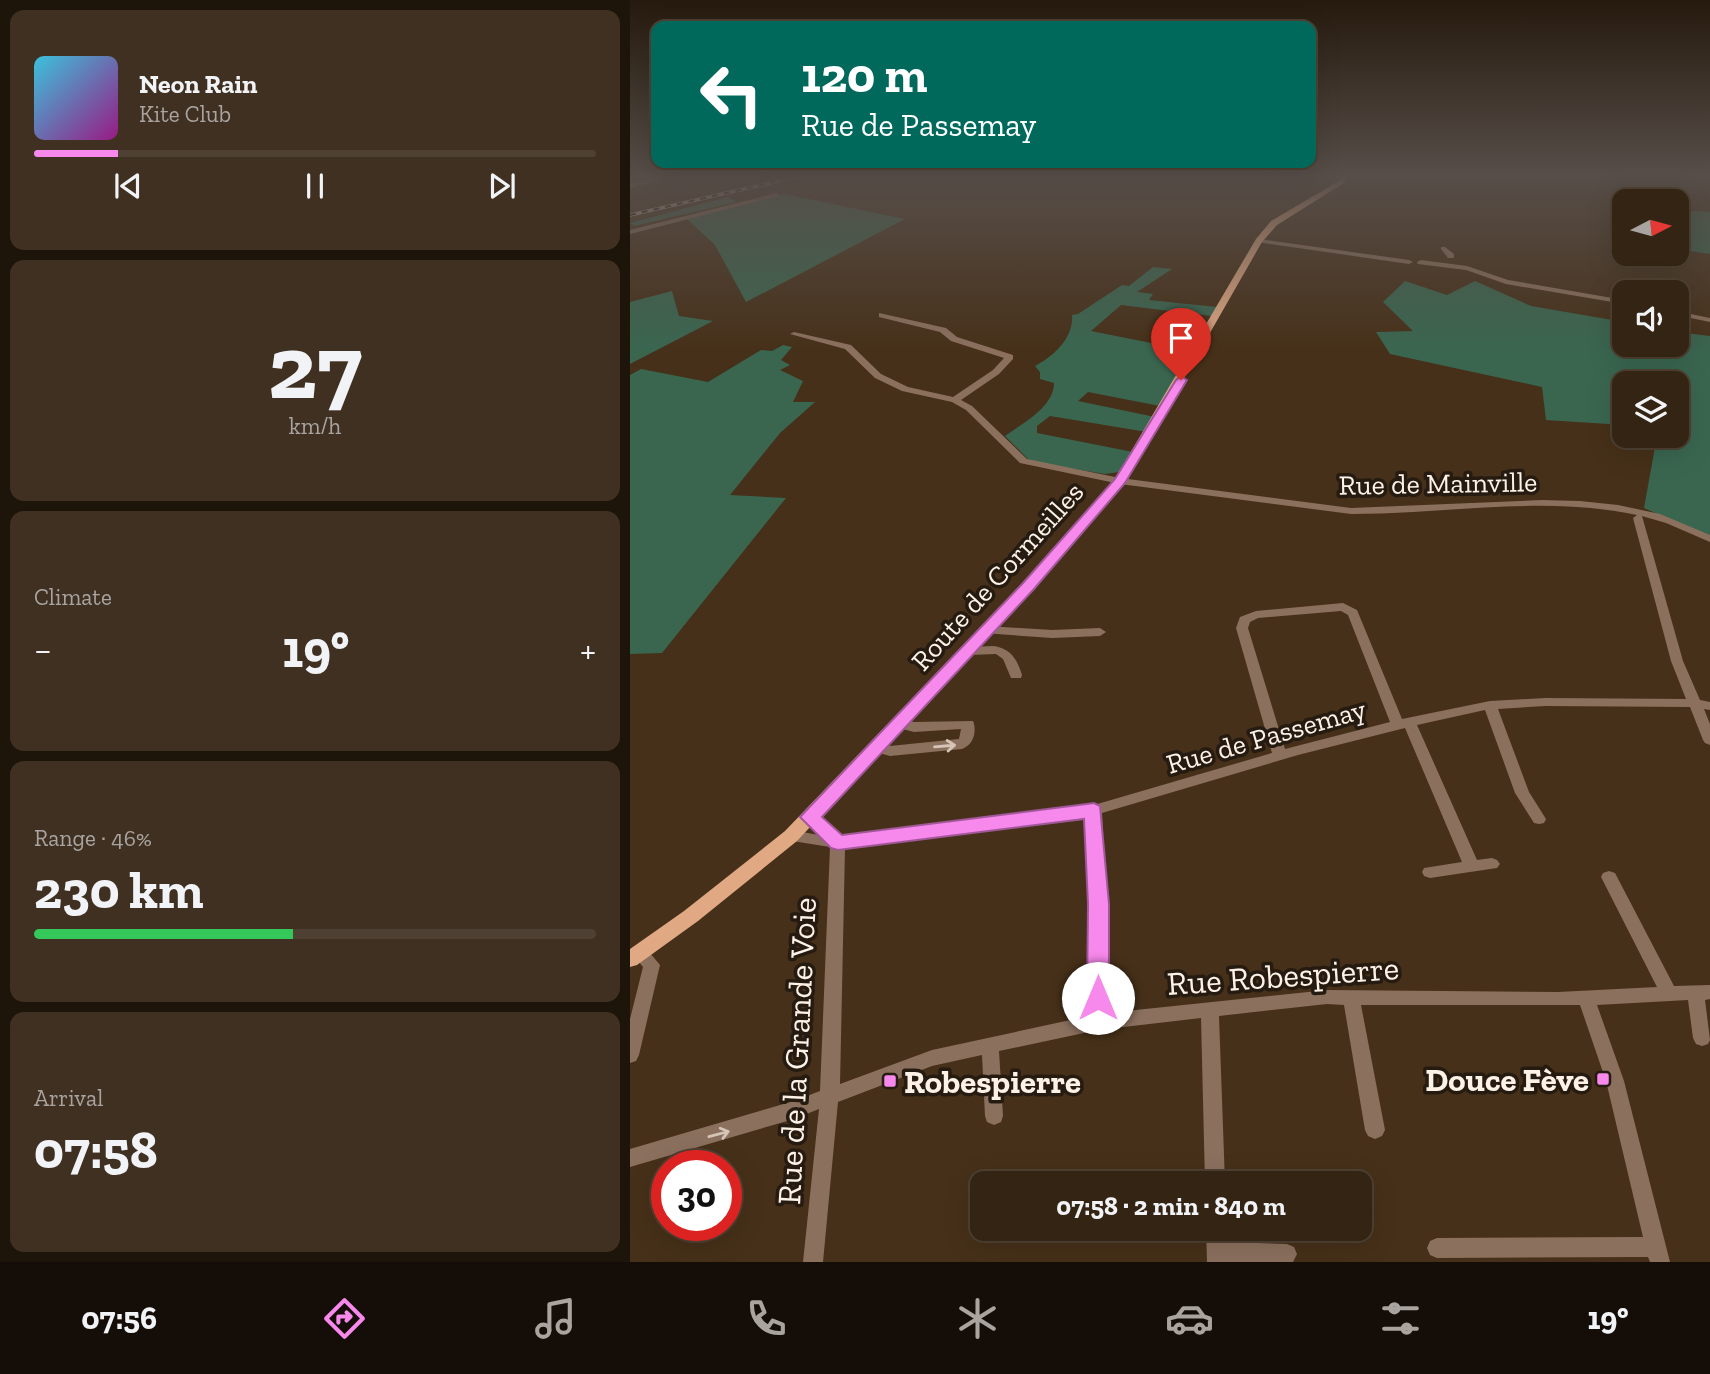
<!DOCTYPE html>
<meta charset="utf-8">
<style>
:root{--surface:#342413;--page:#3f3021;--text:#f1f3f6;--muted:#a9a4a0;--line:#4e4133;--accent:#f788ec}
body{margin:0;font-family:"Zilla Slab",serif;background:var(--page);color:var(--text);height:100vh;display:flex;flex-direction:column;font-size:26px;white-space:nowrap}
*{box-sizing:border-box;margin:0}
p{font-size:23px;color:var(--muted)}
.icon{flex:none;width:38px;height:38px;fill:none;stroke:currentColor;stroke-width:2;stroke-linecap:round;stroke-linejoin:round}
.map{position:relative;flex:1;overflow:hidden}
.sheet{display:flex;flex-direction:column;gap:10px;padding:10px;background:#1d140a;width:630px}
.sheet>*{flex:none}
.hud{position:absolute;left:21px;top:21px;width:665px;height:147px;border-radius:14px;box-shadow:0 7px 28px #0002,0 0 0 2px var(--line);background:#00695c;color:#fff;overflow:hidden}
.needle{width:46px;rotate:84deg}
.fabs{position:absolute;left:982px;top:189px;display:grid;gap:14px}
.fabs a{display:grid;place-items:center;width:77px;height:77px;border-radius:14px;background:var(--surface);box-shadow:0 7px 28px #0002,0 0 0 2px var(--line);font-size:35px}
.speed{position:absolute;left:21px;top:1150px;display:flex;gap:14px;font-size:35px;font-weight:700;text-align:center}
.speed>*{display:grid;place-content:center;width:91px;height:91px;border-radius:50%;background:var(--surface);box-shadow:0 7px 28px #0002,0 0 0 2px var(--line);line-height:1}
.speed .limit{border:10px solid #d22;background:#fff;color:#111}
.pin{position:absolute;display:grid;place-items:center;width:60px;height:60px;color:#fff;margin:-72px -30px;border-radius:50% 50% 50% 0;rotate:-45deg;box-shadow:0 0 7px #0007}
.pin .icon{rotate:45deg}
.me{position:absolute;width:77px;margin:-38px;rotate:0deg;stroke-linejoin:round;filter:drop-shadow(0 0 5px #0008)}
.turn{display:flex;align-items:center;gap:24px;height:147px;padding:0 35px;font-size:32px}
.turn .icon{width:91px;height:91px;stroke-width:2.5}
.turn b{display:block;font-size:49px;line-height:60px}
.big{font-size:52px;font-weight:700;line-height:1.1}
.sheet .widget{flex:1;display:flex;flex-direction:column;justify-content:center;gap:10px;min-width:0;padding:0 24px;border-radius:14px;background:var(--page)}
.sheet .dial{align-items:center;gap:0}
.dial b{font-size:91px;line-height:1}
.song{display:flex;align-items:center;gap:21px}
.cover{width:84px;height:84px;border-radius:10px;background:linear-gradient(135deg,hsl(190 70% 55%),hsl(310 70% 35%))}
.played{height:7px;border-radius:4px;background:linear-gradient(90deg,var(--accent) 15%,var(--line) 15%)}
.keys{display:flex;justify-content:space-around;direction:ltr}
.heat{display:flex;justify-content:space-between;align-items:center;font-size:38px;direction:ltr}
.charge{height:10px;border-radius:5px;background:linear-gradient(90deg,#34c759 46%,var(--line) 0)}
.trip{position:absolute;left:340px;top:1171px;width:402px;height:70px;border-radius:14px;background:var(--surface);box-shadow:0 7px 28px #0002,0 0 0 2px var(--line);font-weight:700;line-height:70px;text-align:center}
.dock{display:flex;height:112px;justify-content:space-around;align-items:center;background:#150e08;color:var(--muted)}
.dock .icon{width:49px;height:49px}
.dock .on{color:var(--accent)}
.dock b{font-size:32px;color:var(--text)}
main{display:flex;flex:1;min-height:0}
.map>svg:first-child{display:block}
.green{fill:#3a6650}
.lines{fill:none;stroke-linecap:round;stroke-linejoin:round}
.minor{fill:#8b705e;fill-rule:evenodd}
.major{fill:#e0a883;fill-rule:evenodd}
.rail-casing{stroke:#beae9f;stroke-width:3.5}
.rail{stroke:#251b10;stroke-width:2;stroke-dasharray:6;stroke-linecap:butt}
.oneway{stroke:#d6c4b7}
.route{fill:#f788ec;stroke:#a15899;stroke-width:2}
.poi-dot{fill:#f788ec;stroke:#251b10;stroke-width:2.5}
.labels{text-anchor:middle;stroke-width:7;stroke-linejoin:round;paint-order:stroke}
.street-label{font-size:28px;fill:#fef2e7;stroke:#251b10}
.near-street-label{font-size:33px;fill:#fef2e7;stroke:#251b10}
.near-poi-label{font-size:33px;font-weight:bold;fill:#fef2e7;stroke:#251b10;text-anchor:end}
</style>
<main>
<section class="sheet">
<div class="widget">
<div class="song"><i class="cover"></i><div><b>Neon Rain</b><p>Kite Club</p></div></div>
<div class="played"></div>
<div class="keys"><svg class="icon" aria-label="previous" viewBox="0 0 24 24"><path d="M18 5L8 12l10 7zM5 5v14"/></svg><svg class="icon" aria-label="pause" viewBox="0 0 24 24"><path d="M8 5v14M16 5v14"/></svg><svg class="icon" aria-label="next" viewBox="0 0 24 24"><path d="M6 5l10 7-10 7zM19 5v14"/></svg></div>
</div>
<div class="widget dial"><b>27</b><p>km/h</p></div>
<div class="widget"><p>Climate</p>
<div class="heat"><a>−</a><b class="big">19°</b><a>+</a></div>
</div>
<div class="widget"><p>Range · 46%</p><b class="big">230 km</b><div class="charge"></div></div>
<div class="widget"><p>Arrival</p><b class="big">07:58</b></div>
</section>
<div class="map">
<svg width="1080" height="1262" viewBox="0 0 1080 1262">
<rect width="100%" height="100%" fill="#463019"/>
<path class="green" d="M154,194L275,219L116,302L85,245L57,219Z
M98,197L106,202L4,226L0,223Z
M1046,210L1080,212V254L1047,249Z
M523,267L542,269L507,292L523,294L519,300L587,307L581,316L491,305L461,331L561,351L530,406L458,392L448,401L525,417L517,432L420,416L407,426V433L503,452L489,472L475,474L401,462L375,436C393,423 424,407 424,383L410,379V372L405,366C423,357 444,338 442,315L448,314L492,285L499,286Z
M775,281L817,295L845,281L901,306L994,322V345H1046L1047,332L1080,336V537L1014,508L1027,436H1046V383H994V425L916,420L912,387L760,354L746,332L783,331L753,302Z
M42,291L49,316L83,321L0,364V302Z
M153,345L162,347L151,360L160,365L150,370L173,381L163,402H185L150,433L100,495L156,498L32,653L0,654V375L11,369L78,382L131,350L142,351Z"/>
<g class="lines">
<path class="minor" d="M42,174H53L0,188V184Z
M147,193L149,196L0,234V230Z
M629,239L779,260L783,262L779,264L627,242L626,241Z
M811,247H815L824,254V258H818L811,249Z
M791,260L837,266L878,280L994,300V304L876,284L836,270L788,264L787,262Z
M1046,311L1080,318V322L1046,315Z
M249,313L316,328L327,337L383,355V359L369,374L331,400L342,406L397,459L490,478L721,508L912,500L950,501L988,505L1030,514L1080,535V542L1036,523L1012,516L1053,661L1070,700L1080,702V710L1074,709L1080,724V745L1075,743L1073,740L1060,707L915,706L868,709L899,792L916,819L914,823L909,824L904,823L885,793L855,710L787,725L847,860L862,858L867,860L870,864L867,868L800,878L794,876L792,872L794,868L832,862L775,728L668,755L472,813L477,904V1013L697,990L928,992L1027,987L971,877L973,873L979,871L985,873L1044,986L1080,985V999L1075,1000L1080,1040L1078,1044L1072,1046L1066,1044L1063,1038L1058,1000L967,1005L994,1081L1040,1262H1020L1018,1257L807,1258L800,1255L797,1248L800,1241L807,1238L1013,1237L976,1081L950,1005H731L755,1130L752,1136L745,1139L738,1136L735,1130L714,1005L697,1004L589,1016L595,1183H575L571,1018L468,1030L369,1051L373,1116L371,1122L364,1125L357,1122L355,1116L352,1055L302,1066L208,1102L193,1262H173L189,1109L164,1119L0,1167V1149L164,1101L190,1091L200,847L156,840L153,836L156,832L161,830L189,835L173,817L175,813L180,812L185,813L211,837L464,805L642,753L606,628L610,617L626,611L713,603L727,610L772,719L860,701L915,698L1056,699L1041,661L1003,518L1007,515C913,495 816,514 721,514L490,484L390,463L336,410L322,402L272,391L245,378L215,349L160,334L164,332L221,345L251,374L278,387L323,397L363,370L374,358L321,341L310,332L249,317ZM711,611L718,615L760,722L655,749L618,628L620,622L628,618ZM457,816L461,904L459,1016L302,1050L210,1084L215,848Z
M357,626L422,630L470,628L476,632L470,636L422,638L353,633L351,630L353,627Z
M364,646C381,649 387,659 392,675L391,678H381L373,659L366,654L338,655L332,651L338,647Z
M270,720L284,722L343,721C347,731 344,745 332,749L260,756L242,751L240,748L242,745L247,743L260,746L329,739L331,729L284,732L265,727L263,724L265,721Z
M9,945L15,947L30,965L9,1055L6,1061L0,1063V1019L13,967L1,952L3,947Z
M576,1228H596L597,1242L657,1244L664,1247L667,1254L663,1262H577Z"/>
<path class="major" d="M711,174H717L714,183L647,225L632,242L494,483L403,589L167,841L68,921L7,965L0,967V949L54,911L155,831L393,583L485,479L626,239L641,221L709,181Z"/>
<defs>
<path id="rail" d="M0,215L180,174"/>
</defs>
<use href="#rail" class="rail-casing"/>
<use href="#rail" class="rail"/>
</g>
<defs><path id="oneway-shaft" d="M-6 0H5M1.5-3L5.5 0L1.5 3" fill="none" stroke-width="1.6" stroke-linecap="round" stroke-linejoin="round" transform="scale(1.75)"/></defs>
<g class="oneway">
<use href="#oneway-shaft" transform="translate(315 746) rotate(-5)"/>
<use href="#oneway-shaft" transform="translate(89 1134) rotate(-15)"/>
</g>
<linearGradient id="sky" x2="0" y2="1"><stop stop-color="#261a0e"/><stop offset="0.5" stop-color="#574e49"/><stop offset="1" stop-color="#574e49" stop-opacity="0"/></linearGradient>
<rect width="1080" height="351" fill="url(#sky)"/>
<path class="route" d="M551,376L557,380L495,483L404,589L192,817L212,835L464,803L470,806L479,904V998L476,1005L468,1008L460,1005L457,998L458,904L454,819L208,850L201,848L170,817L393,583L485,479L546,380Z"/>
<g class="poi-dot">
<rect x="966" y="1072" width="14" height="14" rx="3.5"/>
<rect x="253" y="1074" width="14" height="14" rx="3.5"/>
</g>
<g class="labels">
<g class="street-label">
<text transform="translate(808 483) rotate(-1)" y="10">Rue de Mainville</text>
<text transform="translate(367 576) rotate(-48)" y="10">Route de Cormeilles</text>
<text transform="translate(636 736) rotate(-16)" y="10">Rue de Passemay</text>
</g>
<g class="near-street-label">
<text transform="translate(653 975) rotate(-4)" y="12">Rue Robespierre</text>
<text transform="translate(166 1051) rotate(-87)" y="12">Rue de la Grande Voie</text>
</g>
<g class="near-poi-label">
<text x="959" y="1091">Douce Fève</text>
<text x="274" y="1093" text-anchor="start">Robespierre</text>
</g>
</g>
</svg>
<div class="fabs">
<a><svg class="needle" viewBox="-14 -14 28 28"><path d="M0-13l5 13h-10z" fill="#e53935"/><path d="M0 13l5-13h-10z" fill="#a9a4a0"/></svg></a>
<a><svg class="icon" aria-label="sound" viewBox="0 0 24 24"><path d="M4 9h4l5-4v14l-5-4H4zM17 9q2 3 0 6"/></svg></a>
<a><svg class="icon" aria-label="layers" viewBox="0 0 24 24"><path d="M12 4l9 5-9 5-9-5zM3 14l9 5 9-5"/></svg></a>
</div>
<div class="speed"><div class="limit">30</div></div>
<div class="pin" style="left:551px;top:380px;background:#d93025"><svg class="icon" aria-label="arrive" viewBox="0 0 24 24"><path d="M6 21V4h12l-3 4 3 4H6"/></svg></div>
<svg class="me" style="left:468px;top:998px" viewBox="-20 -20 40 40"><circle r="19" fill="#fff"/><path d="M0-13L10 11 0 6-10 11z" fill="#f788ec"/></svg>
<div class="trip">07:58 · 2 min · 840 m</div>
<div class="hud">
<div class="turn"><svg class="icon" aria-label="left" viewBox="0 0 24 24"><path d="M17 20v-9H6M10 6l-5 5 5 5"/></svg><div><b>120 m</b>Rue de Passemay</div></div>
</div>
</div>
</main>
<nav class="dock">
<b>07:56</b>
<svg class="icon on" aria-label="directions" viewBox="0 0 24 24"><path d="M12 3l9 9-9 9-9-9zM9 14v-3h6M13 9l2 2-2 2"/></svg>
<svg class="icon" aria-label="music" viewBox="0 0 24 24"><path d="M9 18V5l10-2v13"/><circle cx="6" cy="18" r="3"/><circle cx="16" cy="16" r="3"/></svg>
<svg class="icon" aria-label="phone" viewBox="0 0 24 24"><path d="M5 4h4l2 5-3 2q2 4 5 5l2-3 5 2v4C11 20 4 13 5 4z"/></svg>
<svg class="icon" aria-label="climate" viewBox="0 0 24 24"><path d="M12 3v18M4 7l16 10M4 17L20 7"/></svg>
<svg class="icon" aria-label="car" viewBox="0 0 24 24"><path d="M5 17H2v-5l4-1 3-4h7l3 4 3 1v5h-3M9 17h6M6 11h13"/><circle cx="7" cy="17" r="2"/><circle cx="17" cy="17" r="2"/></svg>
<svg class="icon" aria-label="filters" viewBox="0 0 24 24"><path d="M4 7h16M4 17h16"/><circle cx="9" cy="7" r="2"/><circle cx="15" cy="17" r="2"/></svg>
<b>19°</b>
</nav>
